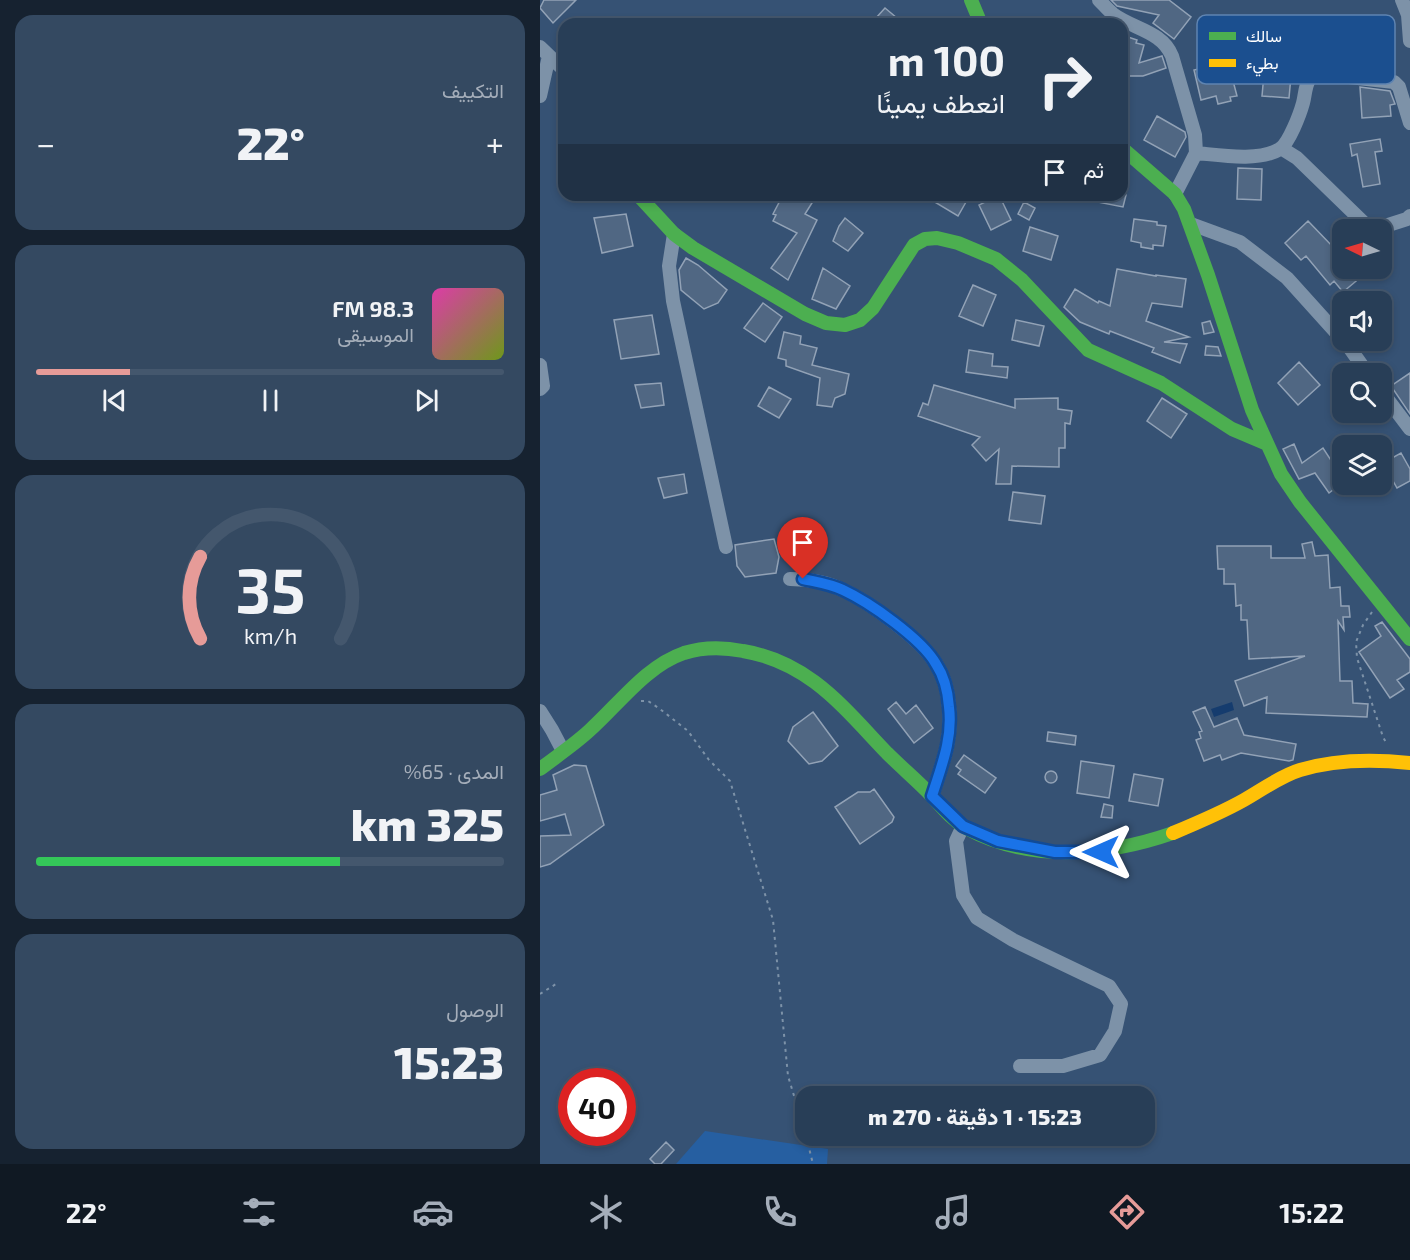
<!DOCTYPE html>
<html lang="ar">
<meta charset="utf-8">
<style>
:root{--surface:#283e57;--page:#344961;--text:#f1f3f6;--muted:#a5aeba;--line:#44576d;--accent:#e69b98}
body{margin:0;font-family:"Exo 2",Vazirmatn,sans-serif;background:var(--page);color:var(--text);direction:rtl;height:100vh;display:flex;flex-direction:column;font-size:22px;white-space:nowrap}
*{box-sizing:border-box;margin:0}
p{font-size:20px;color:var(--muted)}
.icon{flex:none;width:33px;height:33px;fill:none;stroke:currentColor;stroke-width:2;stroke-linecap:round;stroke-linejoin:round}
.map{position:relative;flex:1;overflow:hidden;direction:ltr}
.details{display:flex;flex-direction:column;gap:15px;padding:15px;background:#162230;width:540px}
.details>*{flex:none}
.hud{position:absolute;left:18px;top:18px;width:570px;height:183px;border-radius:18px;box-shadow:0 3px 9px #0003,0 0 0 2px var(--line);direction:rtl;background:#283e57;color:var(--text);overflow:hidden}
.needle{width:39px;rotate:275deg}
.fabs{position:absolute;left:792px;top:219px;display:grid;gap:12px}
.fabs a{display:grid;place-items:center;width:60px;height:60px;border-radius:12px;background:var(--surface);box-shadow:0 3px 9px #0003,0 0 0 2px var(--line);font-size:30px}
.speed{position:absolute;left:18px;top:1068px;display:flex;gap:12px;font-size:30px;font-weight:700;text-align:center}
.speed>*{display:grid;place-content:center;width:78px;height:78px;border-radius:50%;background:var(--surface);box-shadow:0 3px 9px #0003,0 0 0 2px var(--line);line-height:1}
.speed .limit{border:9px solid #d22;background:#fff;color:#111}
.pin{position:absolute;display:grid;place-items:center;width:51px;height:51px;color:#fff;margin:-62px -26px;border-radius:50% 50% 50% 0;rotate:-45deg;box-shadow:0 0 6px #0007}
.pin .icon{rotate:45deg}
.me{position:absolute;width:66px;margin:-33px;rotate:270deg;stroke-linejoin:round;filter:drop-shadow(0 0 4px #0008)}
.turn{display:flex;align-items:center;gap:21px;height:126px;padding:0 24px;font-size:27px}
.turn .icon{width:78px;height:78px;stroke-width:2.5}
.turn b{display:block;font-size:42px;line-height:51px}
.then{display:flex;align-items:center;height:57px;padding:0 24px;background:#0003;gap:12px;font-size:22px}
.big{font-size:45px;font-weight:800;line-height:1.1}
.details .card{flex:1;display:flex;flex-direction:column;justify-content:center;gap:9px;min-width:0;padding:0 21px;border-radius:18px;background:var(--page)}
.details .dial{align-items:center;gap:0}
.dial svg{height:156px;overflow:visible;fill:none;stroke:var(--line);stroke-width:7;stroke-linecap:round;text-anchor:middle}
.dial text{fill:var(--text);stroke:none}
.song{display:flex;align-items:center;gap:18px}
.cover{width:72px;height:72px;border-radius:9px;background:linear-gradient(135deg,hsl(320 70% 55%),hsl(80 70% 35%))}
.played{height:6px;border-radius:3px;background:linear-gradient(90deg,var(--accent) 20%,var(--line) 20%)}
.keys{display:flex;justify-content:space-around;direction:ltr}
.heat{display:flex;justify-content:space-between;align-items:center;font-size:33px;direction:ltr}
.charge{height:9px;border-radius:4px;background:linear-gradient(90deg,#34c759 65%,var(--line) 0)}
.trip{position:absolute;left:255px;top:1086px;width:360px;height:60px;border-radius:18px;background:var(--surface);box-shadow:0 3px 9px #0003,0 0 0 2px var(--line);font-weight:800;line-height:60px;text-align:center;direction:rtl}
.tab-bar{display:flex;height:96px;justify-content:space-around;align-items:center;background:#101923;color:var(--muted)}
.tab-bar .icon{width:42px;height:42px}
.tab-bar .selected{color:var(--accent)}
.tab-bar b{font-size:27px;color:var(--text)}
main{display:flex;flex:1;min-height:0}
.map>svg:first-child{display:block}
.green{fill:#265fa1}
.water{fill:#153c6e}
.building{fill:#506783;stroke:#92a2b6;stroke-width:1.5}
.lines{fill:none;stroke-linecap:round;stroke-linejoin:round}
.path{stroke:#7d92a8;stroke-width:2;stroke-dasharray:3 4.5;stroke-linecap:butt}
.street{stroke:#7d92a8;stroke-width:14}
.fast{stroke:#4caf50;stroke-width:14}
.slow{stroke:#ffc107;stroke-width:14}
.route-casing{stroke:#114b97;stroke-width:15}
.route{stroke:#1a73e8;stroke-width:10}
.key{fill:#1b4f8f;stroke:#5f84b1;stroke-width:1.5}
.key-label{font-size:16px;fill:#fff}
</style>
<main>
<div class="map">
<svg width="870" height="1164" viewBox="0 0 870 1164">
<rect width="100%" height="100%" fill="#365274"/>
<path class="green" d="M165,1131L288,1149L287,1164H136Z"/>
<path class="water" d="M692,702L694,710L674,717L671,709Z"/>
<path class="building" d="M4,0H36L13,23L0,8Z
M571,0H629L651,17L634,39L613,23L619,15L577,6Z
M345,8L357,18L352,24H343L336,18Z
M582,35L597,40L596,43L604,45L599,63L622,56L626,68L603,76H582Z
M693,61L697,76L692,77L697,96L690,97L691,101L678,104L676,96L661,100L654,70Z
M724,74L751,76L749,98L722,96Z
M820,87L850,91L855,104L850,105L851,116L822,118Z
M617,116L645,132L646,137L635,157L604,140Z
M840,139L842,151L835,152L840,184L823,187L817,154L812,156L810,144Z
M698,168L722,169L721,200L697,199Z
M243,195H277L265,214L277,220L248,280L231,268L257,233L233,221L236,215L233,214Z
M383,195H430L418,216Z
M459,195L471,220L451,230L439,205Z
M547,195H586L583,207L547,200Z
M484,202L495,208L489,220L478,214Z
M86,214L93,246L62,253L54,218Z
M305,218L323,233L308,251L293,241L299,226Z
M594,219L617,222V225L626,226L623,246L613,245V249L601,247V243L591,241Z
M768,221L794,248L796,246L802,254V268H814L821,277L803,292L794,281L790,285L766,256L761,260L745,243Z
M490,227L518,236L511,260L483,251Z
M146,258L158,265L187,290L178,303L164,309L141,290L139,270Z
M283,268L310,286L296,309L272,299Z
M577,269L616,276V275L646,279L642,307L612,303L606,321L649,337L624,342L647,344L640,363L612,352L614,348L570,331L569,334L540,322L524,307L535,289L558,303L559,301L570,306Z
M433,285L456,295L443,326L419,316Z
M223,303L242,317L225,342L204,328Z
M112,315L119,354L81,359L74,320Z
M476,320L504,326L499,346L472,340Z
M670,321L674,332L664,334L662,323Z
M244,332L261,336L260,344L277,348L272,365L309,374L305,394L295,398L292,407L277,405L280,378L246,366V360L238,358Z
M666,346L678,347L681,356L665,355Z
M429,350L453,354L452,366L468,367L467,378L426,372Z
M759,362L780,385L758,405L738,383Z
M870,373V414L851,386Z
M121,383L124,405L101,408L95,385Z
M394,385L475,408V399L518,398V409L532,411L530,424L525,423V448H519V467L472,466L471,484H456L459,449L446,461L432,445L440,437L378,416L383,403L388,405Z
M229,387L251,399L239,418L218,406Z
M622,398L647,414L631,438L607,421Z
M754,444L762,463L783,448L802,477V483L789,493L775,473L759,479L743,449Z
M861,453L870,469V481L857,488L843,463Z
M144,474L147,493L124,498L118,478Z
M473,492L505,496L501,524L469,520Z
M234,539L239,557L236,573L205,577L197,566L195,545Z
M772,542L775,556L788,555L790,588L800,587L801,606H809L810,617H803L804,630L798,621L800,681H812L813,703L828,704L827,717L726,713L727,697L704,706L695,681L765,656L709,659L707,620H701V605L696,606L695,584H684V569H678L677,546H731V558H765L762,544Z
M842,622L870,659V672L857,680L864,689L850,698L819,652L841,636L835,626Z
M356,702L366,714L376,705L393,728L374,743L348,709Z
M665,707L674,727L697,718L704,735L756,744L753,760L749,761L701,753L682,760L680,755L664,761L656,740L661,738L659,732L662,731L653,712Z
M273,712L298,746L282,761L269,764L248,741L253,727Z
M508,732L536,736L535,745L507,741Z
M424,755L456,778L445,793L418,774L421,770L416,766Z
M541,761L574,766L569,798L537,793Z
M34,765L46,766L64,825L10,864L0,867V836L31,835L25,814L0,821V795L17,790L13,775Z
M505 777a6 6 0 1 1 12 0a6 6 0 1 1-12 0Z
M594,774L623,779L618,806L589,801Z
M334,789L354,817L352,822L320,844L295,807L318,792H330Z
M564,804L573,806L572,818L561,817Z
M126,1142L134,1150L121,1164H115L110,1159Z"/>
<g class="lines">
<path class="path" d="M832,612L823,625L816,642L817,658L843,737L847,744
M101,701H108L120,709L148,731L169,760L190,781L233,920L248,1076L266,1135
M0,994L16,984
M266,1136L273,1164"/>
<path class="street" d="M559,0C564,5 568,10 573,14C593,29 622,31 632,56L655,135L656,153L635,194
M862,0L868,15L870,41
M0,47L24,70
M0,96L9,56
M741,148L757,158L825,224L842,227L867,219L870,216
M656,153C679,155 719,162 740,149C749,143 760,114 763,103C765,96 765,86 769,80C772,76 777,75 782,74L854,82L859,87L870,123
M651,224L700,242L747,278L802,339
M134,234L129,266L133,301L186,547
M804,340L828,374
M0,365L3,386L0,389
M842,392L870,429
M250,579C267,579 287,582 303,590C329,602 382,640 396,664C404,676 408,692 409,707C413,739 401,767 392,796
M0,711L12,730L23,751
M423,826L416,841L423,895L437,918L473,940L569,986L581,1004L575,1031L560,1055L523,1066H480"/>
<path class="fast" d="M431,0L441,24
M582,148L635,194L644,209L668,275L712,410L741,474L760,502L870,639
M98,195L134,234L153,248L265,314L286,323L305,325L320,320L333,308L374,245L385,239L397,238L418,243L456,259L482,280L548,350L621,383L692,429L725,443
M0,769C17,756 35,744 50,730C79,704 106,666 144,653C163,647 183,647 203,651C269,662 303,707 347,753C360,766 374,778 387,791C399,803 410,819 426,828C489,863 567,856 633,833"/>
<path class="slow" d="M633,833C657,823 681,813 704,800C722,790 740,776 760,770C796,759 833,759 870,763"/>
</g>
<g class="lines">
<defs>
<path id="route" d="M263,579C277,582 291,584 303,590C329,602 382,639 396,664C404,676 408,693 409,707C413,739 401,767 392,796L423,826L458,841L515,852H561"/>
</defs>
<use href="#route" class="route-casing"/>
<use href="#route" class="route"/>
</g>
<rect x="657" y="15" width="198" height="69" rx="9" class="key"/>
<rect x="669" y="32" width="27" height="8" fill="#4caf50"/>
<rect x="669" y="59" width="27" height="8" fill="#ffc107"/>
<g class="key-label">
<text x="706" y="42">سالك</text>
<text x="706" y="69">بطيء</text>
</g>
</svg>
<div class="fabs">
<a><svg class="needle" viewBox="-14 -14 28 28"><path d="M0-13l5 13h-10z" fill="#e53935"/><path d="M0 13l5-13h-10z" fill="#a5aeba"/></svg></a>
<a><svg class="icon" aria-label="sound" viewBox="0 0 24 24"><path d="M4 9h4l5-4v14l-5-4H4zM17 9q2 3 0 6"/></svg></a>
<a><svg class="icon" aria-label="search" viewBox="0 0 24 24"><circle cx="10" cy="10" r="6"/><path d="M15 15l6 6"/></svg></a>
<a><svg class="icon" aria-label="layers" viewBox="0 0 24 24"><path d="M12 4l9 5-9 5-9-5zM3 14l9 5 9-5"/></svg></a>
</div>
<div class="speed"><div class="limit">40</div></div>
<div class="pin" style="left:263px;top:579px;background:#d93025"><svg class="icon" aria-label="arrive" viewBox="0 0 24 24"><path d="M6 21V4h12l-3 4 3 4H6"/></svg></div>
<svg class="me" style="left:561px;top:852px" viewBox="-20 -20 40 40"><path d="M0-17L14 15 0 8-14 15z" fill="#1a73e8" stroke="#fff" stroke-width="4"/></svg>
<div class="trip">15:23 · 1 دقيقة · 270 m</div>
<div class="hud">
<div class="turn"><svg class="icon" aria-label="right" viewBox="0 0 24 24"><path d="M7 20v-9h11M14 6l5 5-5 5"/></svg><div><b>100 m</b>انعطف يمينًا</div></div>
<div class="then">ثم<svg class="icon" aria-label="arrive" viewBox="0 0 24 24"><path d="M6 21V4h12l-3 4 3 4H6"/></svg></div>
</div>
</div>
<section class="details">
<div class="card"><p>التكييف</p>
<div class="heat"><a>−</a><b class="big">22°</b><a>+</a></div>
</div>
<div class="card">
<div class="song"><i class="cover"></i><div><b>98.3 FM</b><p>الموسيقى</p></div></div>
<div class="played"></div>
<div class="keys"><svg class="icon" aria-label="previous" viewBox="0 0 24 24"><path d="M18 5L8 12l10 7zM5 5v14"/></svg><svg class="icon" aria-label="pause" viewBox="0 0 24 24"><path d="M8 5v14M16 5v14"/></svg><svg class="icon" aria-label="next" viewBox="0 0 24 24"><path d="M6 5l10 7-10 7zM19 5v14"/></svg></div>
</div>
<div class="card dial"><svg viewBox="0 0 100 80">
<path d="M14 69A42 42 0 1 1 86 69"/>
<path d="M14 69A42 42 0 0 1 14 27" stroke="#e69b98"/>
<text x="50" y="56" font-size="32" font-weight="700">35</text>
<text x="50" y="72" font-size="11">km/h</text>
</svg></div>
<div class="card"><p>المدى · 65%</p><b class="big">325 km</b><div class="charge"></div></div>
<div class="card"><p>الوصول</p><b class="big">15:23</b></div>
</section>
</main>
<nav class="tab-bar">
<b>15:22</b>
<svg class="icon selected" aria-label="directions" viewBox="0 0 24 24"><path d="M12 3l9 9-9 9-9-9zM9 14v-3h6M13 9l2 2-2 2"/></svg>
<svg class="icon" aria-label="music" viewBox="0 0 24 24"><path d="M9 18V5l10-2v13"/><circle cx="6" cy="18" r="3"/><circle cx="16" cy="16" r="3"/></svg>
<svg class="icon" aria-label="phone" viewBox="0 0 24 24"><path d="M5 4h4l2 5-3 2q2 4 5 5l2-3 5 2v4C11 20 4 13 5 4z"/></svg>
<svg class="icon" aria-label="climate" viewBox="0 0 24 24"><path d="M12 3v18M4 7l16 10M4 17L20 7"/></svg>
<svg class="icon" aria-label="car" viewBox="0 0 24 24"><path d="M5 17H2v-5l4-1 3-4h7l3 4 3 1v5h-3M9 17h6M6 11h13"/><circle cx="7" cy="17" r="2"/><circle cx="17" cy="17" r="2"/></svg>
<svg class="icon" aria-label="filters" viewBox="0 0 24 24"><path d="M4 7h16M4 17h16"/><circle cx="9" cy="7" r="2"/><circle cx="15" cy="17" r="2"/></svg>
<b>22°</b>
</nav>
